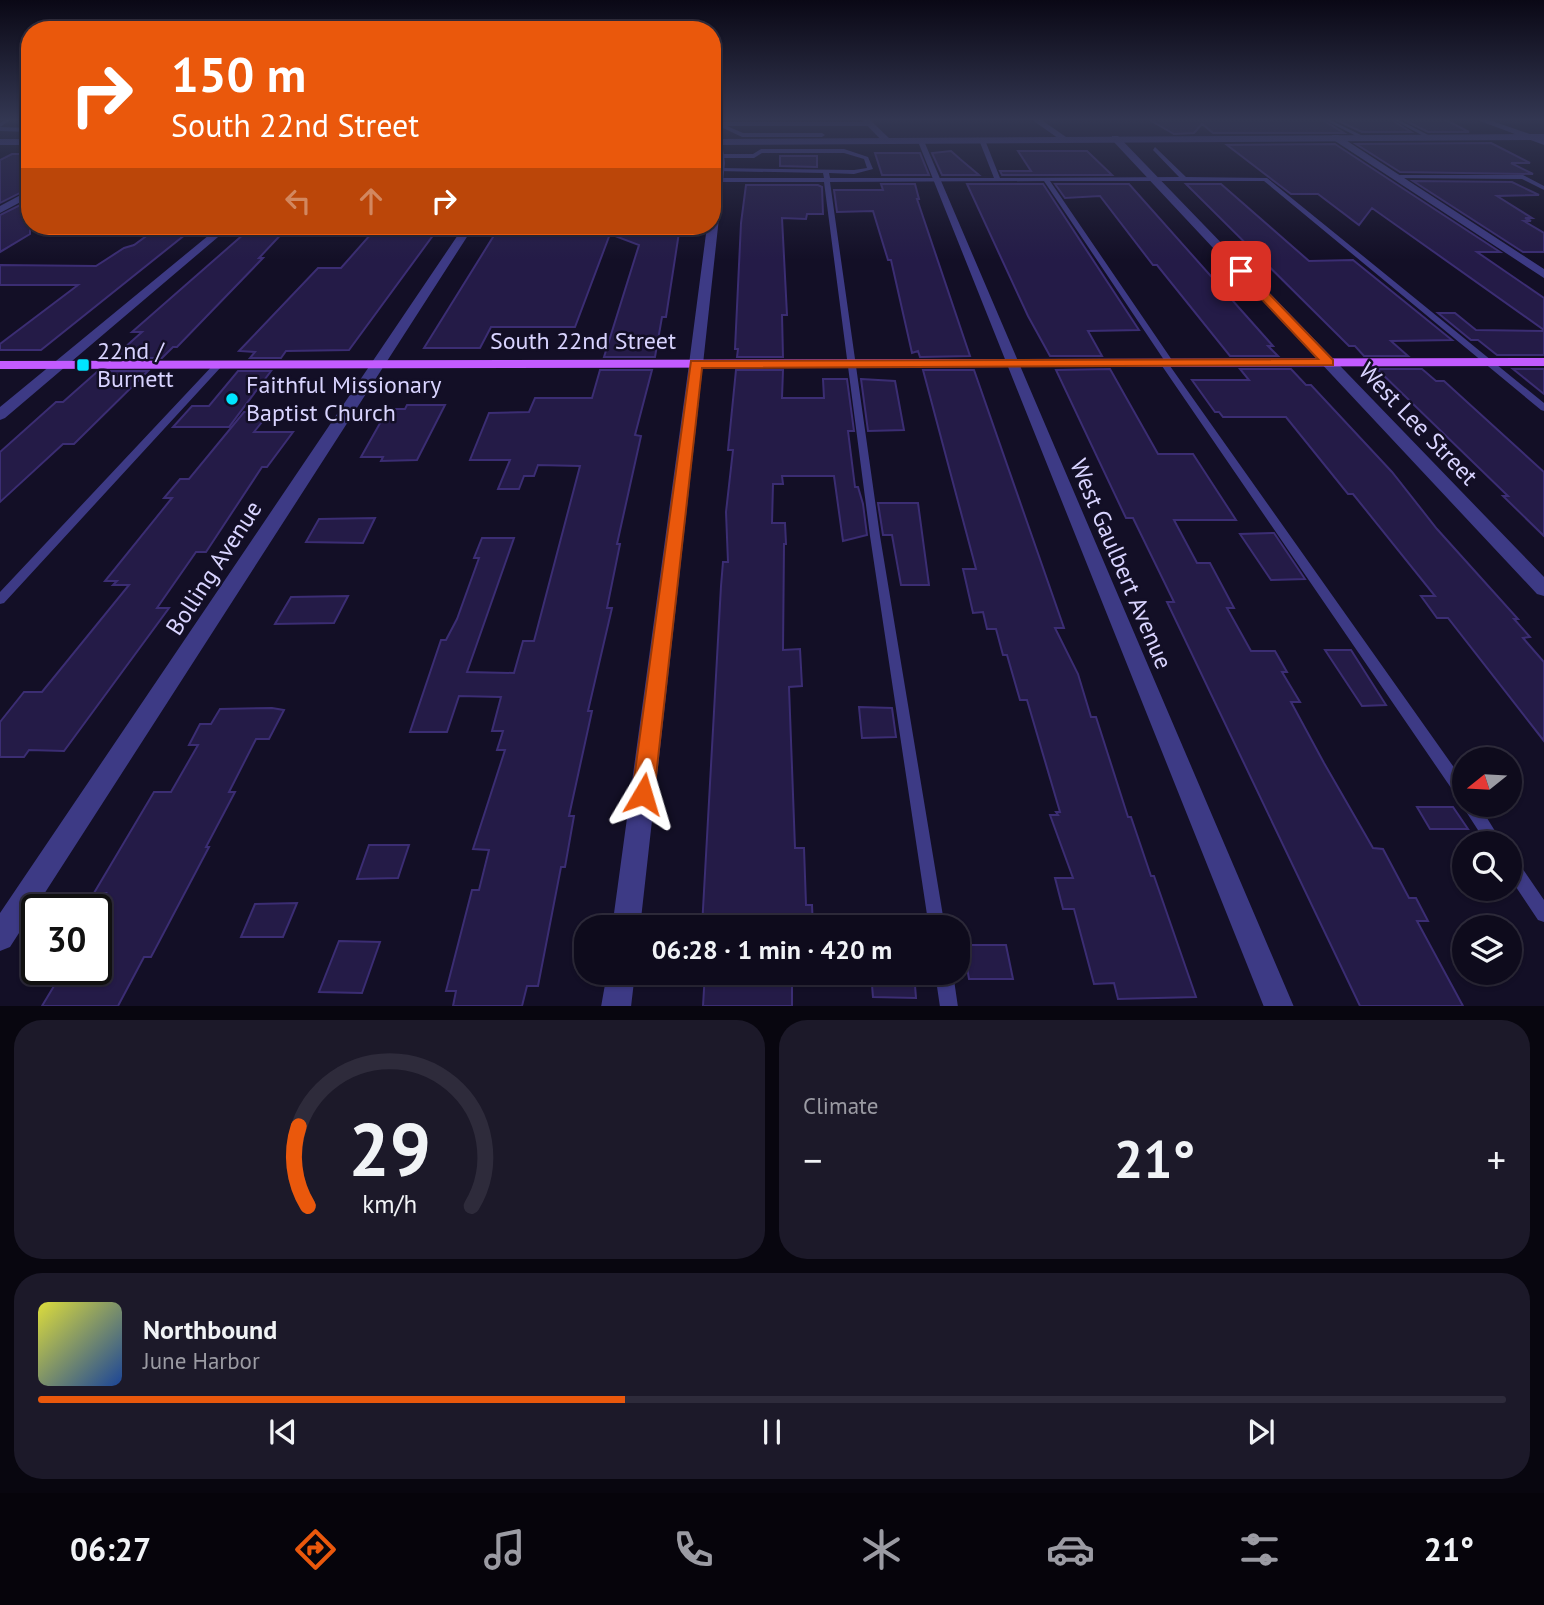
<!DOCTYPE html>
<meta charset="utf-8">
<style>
:root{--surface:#0e0b1c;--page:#1c1929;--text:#f1f3f6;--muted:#9b9ba3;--line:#2e2b3b;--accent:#ea580c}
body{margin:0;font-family:"PT Sans",sans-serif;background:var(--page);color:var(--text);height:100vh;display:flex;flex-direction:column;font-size:26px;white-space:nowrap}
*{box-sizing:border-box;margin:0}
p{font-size:23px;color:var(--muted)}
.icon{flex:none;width:38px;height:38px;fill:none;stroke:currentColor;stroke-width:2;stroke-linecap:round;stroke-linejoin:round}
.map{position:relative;height:1006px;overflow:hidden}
.sheet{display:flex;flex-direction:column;gap:14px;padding:14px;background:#08060f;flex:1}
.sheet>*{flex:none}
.top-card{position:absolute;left:21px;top:21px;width:700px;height:214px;border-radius:28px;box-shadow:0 2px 5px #0004,0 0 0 2px var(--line);background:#ea580c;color:#fff;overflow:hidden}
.needle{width:46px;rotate:252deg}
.tools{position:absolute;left:1452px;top:747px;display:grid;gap:14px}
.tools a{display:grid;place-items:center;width:70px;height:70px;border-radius:50%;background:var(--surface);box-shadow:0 2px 5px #0004,0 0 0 2px var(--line);font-size:35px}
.speed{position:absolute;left:21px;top:894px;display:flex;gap:14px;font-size:35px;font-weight:700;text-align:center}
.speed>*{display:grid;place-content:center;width:91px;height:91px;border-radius:50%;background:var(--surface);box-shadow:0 2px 5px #0004,0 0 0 2px var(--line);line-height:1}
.speed .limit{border:4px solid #111;border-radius:10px;background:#fff;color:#111}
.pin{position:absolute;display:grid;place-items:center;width:60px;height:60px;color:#fff;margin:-30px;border-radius:14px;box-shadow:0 4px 10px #0006}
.me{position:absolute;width:77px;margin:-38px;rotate:7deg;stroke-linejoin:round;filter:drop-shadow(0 0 5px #0008)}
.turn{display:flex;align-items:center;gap:24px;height:147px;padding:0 35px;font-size:32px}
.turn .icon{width:91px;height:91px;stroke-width:2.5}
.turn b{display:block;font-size:49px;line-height:60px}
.lanes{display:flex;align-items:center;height:66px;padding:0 35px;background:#0003;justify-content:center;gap:35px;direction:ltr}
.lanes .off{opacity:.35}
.big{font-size:52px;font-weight:700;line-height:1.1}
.sheet .tile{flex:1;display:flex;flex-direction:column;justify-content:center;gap:10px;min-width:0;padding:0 24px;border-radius:28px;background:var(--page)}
.sheet .dial{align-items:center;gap:0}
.dial svg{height:182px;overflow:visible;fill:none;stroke:var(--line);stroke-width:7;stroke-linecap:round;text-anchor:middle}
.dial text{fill:var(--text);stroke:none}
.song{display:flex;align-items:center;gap:21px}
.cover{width:84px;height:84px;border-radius:10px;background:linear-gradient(135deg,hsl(60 70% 55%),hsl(220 70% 35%))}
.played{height:7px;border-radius:4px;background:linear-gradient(90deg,var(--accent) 40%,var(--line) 40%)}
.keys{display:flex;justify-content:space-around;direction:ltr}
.heat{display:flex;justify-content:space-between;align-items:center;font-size:38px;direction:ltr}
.sheet .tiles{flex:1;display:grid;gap:14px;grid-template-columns:1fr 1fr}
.tile:last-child{grid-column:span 2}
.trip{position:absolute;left:574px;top:915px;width:396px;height:70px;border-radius:28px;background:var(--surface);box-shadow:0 2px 5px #0004,0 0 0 2px var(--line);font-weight:700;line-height:70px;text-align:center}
.dock{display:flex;height:112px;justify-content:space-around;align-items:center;background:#06040b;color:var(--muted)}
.dock .icon{width:49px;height:49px}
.dock .active{color:var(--accent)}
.dock b{font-size:32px;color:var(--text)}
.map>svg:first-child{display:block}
.building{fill:#241b47;stroke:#3b2d73;stroke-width:2}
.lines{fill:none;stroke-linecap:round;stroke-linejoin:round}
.service{fill:#3d3a85;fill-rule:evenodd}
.minor{fill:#3d3a85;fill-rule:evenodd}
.tertiary{fill:#3d3a85;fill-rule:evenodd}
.primary{fill:#c25bff;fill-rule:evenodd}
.route{fill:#ea580c;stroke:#983908;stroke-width:2}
.poi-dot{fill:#00e5ff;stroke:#130f26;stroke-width:2.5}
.labels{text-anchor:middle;stroke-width:5;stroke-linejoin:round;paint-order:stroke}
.street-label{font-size:24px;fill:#d9d4ff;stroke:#130f26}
.poi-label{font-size:24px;fill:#d9d4ff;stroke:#130f26;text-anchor:start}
</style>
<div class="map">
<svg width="1544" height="1007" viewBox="0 0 1544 1007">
<rect width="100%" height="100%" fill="#130f26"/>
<path class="building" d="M1148,119H1321L1344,133H1213L1202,124L1194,133L1174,134Z
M1334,119H1390L1411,132H1362Z
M1402,119H1444L1469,132H1428Z
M1491,143L1530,163H1511L1533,174L1400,172L1356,144Z
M1335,144L1500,252H1477L1544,298V330L1372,208L1359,225L1318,194H1291L1227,145Z
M951,151L960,159L979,175H942L932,153Z
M1018,151H1087L1112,175H1002L1000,171H1031Z
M875,153H920L929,175H882Z
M12,154H30V188L0,203V160Z
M780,156H817V167L780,166Z
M1413,181L1512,182L1539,195L1497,196L1532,218H1525L1531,221H1524L1544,233V252H1523Z
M881,184H915L919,199H917L970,356L920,357L918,351L912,353L891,260H888L873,211L837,212L834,190H883Z
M967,184H1043L1139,330L1088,331L1102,356H1050L1028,316Z
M1055,184H1129L1273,346H1268L1278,356H1230L1157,265H1153L1100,196L1065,198Z
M1186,184H1221L1309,261L1353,260L1452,340L1391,341L1408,356H1364L1355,346H1349Z
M746,185H818L822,187L823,214H807L806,219L782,218L787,315H782L783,357H737L738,349H735L741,223Z
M30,200V234L0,252V215Z
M160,226H196L41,350H0V344L78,285H0V265L96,266L124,248L134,245Z
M253,226H289L259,258H263L177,347H173L162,358H113L142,332H132Z
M378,226H415L437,230L349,350L286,351L281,358H250L255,352L239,351L318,268H341Z
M649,226H680L666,317H662L655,357H604L639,245L610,234L575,327H491L480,348H424L498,229L603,230L648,229Z
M1438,313H1455L1476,330L1544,331V355H1497L1478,340H1471Z
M1110,369L1158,454H1193L1236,520H1174L1197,563H1210L1234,608H1227L1251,651H1275L1287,672H1282L1300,702H1291L1324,763L1373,848L1383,849L1409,898H1416L1428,921H1417L1463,1006H1360L1167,602H1174L1133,518H1126L1056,370Z
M1240,369H1291L1306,385H1311L1392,472L1437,529L1518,619H1514L1530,637L1523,638L1544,662V741L1448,618H1437L1421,596H1435L1353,494H1348L1286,417H1223L1219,412H1215L1192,380H1249Z
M1377,369H1422L1436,381H1444L1544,472V536L1503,496H1508Z
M1513,369H1544V394Z
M600,370H652L635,435L641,436L617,544H620L607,608H612L588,711H592L569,816H574L565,867H561L538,986H527L522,1006H453L456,991H446L472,890H479L489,850L473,849L505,750H497L503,731H492L501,697L459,696L447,732H410L441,640H446L457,619L479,558H474L482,538H514L467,672L514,673L523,641H534L580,466L538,465L534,476H524L519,489H498L510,460H470L489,413L529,412L535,398H592Z
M736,370H783L782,398H824L823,379H847L854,431H848L855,487H858L863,504L867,535L843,541L834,476H782L783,484H773L772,523H785L786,544H784L783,650L800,649L802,686L789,687L795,848H804L806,905H812L813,928L702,927L721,586L723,562H728L726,512L733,450H728Z
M923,370H974L1064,628H1055L1078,674L1091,717H1096L1128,817H1131L1151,876H1154L1196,997L1118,999L1114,983L1094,984L1074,909H1063L1055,878H1073L1050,815H1058L1056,812H1060L1027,700H1020L1007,655H1003L996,629H987L983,612L973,613L963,569H976Z
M98,371H148L74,444H63L0,502V452L56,402H63Z
M238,371H271L229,427H173L192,406H209Z
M861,379L895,381L904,430L868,431Z
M407,405H445L417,460L381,461L383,457H361L388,409H405Z
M244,412H270L254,432H293L267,467H262L206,552H196L157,608H169L64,751L29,750L24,757H0V722L24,692H42L129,585H113L117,581H105L172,498H164L180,479H189Z
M878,503H918L929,585H901L892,535H883Z
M375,518L363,543L306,542L319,519Z
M1274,533L1305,579L1271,580L1240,534Z
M348,596L334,623L275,624L291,597Z
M1325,650H1351L1386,705L1362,706Z
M859,707L892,708L896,737L862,738Z
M272,708L284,710L269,739H256L229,792H235L206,847H209L151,957H144L118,1006H42L63,971H96V909L106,893H94L154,792H171L198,745H189L200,724H211L220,709Z
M1417,807H1453L1468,829H1430Z
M369,845H409L398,878L357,879Z
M297,903L283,937H241L255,904Z
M339,941L380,942L362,993L319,992Z
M963,945H1006L1013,979H969Z
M705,973H792V1006H703Z
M871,973H914L916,998L873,997Z"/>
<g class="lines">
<path class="service" d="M7,119H12L0,127V123Z
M1323,119H1328L1365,137L1360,138Z
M1392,119H1397L1434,138L1429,139Z
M712,122H871L874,124L871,126H727L743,133H822L825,135L822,137H742L719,126H712Z
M0,127L30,128V132L0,131Z
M982,138L985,140L1000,178L1179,177L1153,150L1155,147L1186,177L1267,178L1544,403V411L1541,410L1264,181H1050L1174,363L1170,366L1465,783V805H1479L1503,844H1487L1465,810L1463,805L1464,802L1460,801L1160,363L1164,360L1044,181L830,182L880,536L945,928H929L870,536L824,182H718L715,180L718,178H824L823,173L717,171V169L719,168L854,170L867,168L864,159L844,153H762L754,158H719L716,156L719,154H753L761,149H844L868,157L873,169L854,174L829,173L830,178H994L979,140Z
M1394,175H1523L1544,186V190L1522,179L1392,178V176Z
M218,362L222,365L221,367L4,603L0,604V592L215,363Z
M1510,856L1516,859L1544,900V922L1538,920L1510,878Z
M935,973H953L958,1007H940Z"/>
<path class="minor" d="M861,119H869L890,139V143H884Z
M1031,119H1040L1069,139L1062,141Z
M1475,119H1486L1544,139V145Z
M1332,135H1338L1544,269V278L1332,139Z
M1112,136H1118L1544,577V596L1537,594L1112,140Z
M917,139L924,141L1294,1007H1264Z
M30,190V197L0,213V206Z
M220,226H231L5,418L0,420V407Z
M464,226H474L10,947L0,951V913Z
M696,360L703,364L640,928H612L689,364Z
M607,973H635L631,1007H601Z"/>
<path class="tertiary" d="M1544,134V140L717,145L723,149L725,163L703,364L696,368L689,364L707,226H712L715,163L712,139Z
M0,139H30V145H0Z"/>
<path class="primary" d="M1544,358V366L0,369V361Z"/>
</g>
<linearGradient id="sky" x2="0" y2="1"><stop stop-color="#0a0815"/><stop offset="0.46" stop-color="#333752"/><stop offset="1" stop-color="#333752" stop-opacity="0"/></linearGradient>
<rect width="1544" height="260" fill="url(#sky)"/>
<path class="route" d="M1237,269H1245L1333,360V365L702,368L654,794L651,802L643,805L635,802L632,794L691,361L1318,359L1237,273Z"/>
<g class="poi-dot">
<rect x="76" y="358" width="14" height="14" rx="3.5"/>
<circle cx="232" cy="399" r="7"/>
</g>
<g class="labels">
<g class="street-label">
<text x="583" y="349">South 22nd Street</text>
<text transform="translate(1418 424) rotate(46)" y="8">West Lee Street</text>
<text transform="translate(1121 564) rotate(67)" y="8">West Gaulbert Avenue</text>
<text transform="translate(214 568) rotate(-57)" y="8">Bolling Avenue</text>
</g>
<g class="poi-label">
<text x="97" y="359">22nd /<tspan x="97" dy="28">Burnett</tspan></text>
<text x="246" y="393">Faithful Missionary<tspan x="246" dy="28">Baptist Church</tspan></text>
</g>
</g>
</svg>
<div class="tools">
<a><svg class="needle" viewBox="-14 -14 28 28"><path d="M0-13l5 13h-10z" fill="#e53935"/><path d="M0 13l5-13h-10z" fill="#9b9ba3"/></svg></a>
<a><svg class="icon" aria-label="search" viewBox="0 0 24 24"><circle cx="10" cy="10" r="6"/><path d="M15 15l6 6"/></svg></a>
<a><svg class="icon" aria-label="layers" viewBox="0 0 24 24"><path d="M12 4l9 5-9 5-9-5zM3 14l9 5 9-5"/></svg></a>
</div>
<div class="speed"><div class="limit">30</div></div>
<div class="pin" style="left:1241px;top:271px;background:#d93025"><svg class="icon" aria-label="arrive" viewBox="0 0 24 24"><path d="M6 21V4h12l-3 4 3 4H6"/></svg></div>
<svg class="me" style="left:643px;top:794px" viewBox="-20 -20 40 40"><path d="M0-17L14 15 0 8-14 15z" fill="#ea580c" stroke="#fff" stroke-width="4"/></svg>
<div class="trip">06:28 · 1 min · 420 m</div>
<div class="top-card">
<div class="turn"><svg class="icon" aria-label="right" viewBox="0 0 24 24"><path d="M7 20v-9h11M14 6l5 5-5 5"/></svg><div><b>150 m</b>South 22nd Street</div></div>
<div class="lanes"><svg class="icon off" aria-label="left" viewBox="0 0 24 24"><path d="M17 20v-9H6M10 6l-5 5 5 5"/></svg><svg class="icon off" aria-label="ahead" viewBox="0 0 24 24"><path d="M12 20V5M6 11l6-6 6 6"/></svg><svg class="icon" aria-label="right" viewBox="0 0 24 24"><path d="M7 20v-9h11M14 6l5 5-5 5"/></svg></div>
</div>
</div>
<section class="sheet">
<div class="tiles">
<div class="tile dial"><svg viewBox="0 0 100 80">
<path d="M14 69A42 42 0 1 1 86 69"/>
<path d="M14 69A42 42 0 0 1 10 34" stroke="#ea580c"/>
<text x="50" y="56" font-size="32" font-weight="700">29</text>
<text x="50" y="72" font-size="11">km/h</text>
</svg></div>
<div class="tile"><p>Climate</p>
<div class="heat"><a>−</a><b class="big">21°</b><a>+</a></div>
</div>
<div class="tile">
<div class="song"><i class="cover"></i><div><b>Northbound</b><p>June Harbor</p></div></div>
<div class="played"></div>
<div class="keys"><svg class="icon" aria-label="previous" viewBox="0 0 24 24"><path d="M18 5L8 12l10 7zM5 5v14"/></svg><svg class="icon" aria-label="pause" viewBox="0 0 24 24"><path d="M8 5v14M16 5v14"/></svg><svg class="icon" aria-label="next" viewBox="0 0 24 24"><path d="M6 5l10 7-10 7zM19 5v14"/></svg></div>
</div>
</div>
</section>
<nav class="dock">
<b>06:27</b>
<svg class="icon active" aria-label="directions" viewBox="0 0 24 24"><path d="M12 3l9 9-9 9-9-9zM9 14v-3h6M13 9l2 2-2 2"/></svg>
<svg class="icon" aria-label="music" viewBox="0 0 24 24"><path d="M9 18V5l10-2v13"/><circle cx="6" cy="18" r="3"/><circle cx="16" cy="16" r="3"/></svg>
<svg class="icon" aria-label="phone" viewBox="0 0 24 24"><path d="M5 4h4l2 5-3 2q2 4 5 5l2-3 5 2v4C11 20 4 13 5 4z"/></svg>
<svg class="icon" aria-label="climate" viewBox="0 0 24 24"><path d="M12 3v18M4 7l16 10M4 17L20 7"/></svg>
<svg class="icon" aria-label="car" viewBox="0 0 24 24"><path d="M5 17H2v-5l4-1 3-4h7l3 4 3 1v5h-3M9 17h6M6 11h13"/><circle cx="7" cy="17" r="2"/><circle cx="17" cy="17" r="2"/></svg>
<svg class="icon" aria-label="filters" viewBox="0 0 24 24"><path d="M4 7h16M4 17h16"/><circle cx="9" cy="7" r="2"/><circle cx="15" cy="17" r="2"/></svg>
<b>21°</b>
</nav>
